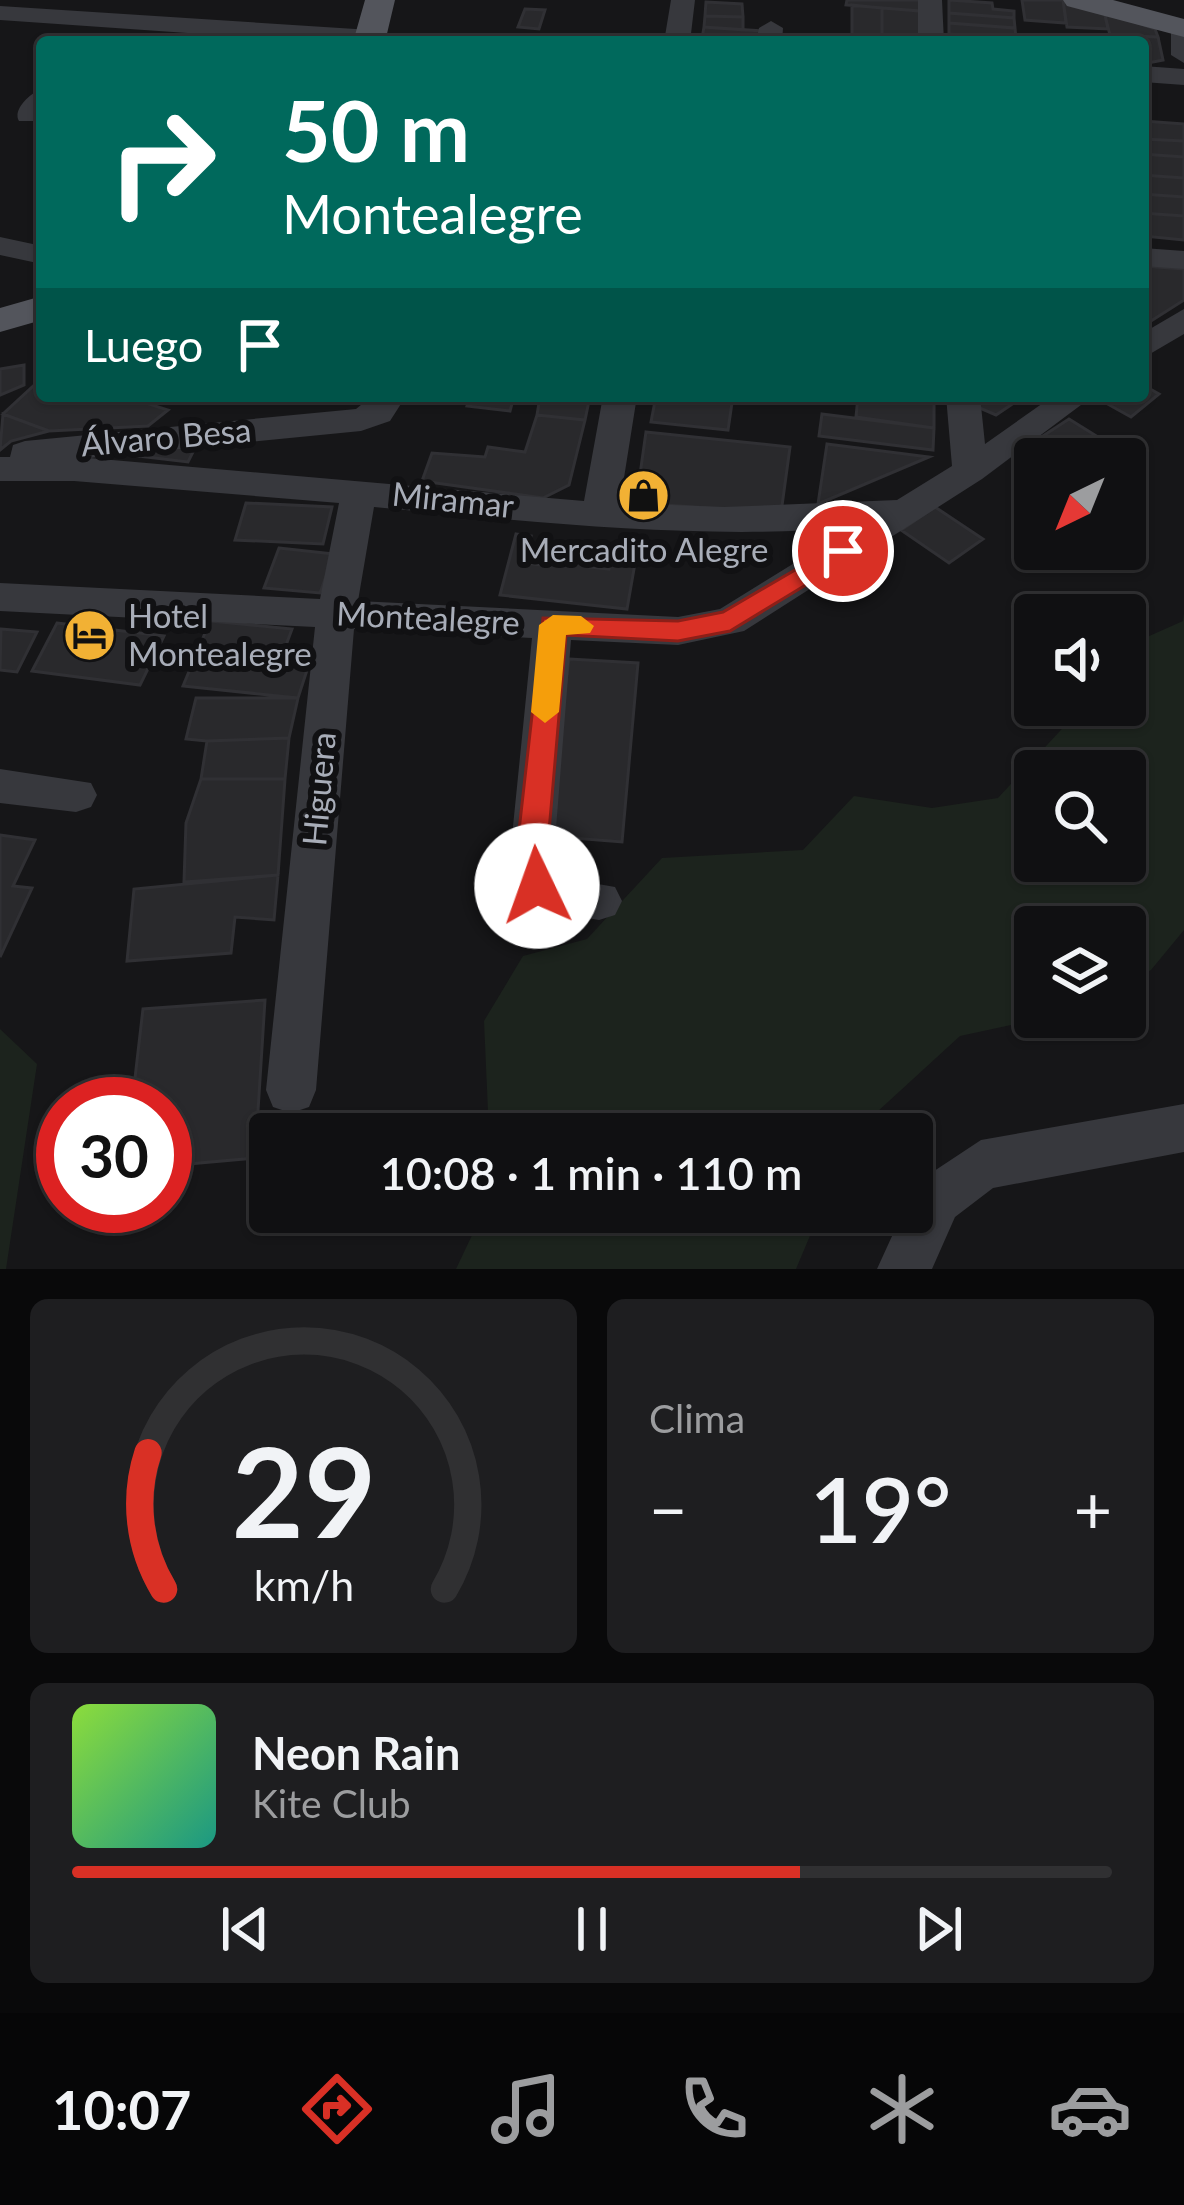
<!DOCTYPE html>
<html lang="es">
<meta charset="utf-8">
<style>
:root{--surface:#101012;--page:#1e1e20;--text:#f1f3f6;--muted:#9c9d9f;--line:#303032;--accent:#d93025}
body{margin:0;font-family:Lato,sans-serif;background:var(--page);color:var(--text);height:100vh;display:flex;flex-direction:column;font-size:45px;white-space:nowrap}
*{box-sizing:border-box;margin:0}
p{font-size:39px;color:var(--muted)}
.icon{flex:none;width:66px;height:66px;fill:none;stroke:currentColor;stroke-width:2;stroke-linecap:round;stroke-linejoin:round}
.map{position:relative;height:1269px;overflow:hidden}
.drawer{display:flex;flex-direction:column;gap:30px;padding:30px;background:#09090a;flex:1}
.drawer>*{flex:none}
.top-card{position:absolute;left:36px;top:36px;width:1113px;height:366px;border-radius:12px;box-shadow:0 3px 9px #0004,0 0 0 3px var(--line);background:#00695c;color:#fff;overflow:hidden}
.needle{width:78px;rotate:223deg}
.controls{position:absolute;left:1014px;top:438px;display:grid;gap:24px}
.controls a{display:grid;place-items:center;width:132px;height:132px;border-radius:12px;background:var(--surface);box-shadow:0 3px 9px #0004,0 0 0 3px var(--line);font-size:60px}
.speed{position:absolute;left:36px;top:1077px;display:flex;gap:24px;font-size:60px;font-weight:700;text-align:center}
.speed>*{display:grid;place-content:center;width:156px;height:156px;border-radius:50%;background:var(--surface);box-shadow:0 3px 9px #0004,0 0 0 3px var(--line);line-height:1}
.speed .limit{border:18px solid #d22;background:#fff;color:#111}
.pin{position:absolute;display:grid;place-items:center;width:102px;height:102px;color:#fff;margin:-51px;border:6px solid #fff;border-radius:50%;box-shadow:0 3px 12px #0007}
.me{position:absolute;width:132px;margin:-66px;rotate:357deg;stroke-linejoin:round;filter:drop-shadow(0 0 9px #0008)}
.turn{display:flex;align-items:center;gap:42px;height:252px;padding:0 48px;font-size:54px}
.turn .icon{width:156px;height:156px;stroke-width:2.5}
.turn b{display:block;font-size:84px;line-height:102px}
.then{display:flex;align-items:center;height:114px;padding:0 48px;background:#0003;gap:24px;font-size:45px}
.big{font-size:90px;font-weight:600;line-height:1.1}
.drawer .card{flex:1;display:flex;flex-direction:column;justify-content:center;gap:18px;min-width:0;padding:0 42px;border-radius:18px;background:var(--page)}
.drawer .dial{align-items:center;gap:0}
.dial svg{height:312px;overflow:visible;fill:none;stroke:var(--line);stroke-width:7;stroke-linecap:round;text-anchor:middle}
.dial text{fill:var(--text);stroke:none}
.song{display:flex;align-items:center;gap:36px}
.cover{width:144px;height:144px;border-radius:18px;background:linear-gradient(135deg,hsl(90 70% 55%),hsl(170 70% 35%))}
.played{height:12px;border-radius:6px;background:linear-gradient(90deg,var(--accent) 70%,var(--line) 70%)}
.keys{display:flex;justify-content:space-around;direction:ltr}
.heat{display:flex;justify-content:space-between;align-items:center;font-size:66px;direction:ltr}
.drawer .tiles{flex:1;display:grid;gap:30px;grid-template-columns:1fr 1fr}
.card:last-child{grid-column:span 2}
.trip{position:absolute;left:249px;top:1113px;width:684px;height:120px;border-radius:12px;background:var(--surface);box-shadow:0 3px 9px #0004,0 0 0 3px var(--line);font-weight:600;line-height:120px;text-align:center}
.dock{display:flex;height:192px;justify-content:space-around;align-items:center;background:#060607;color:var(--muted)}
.dock .icon{width:84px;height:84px}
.dock .on{color:var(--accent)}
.dock b{font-size:54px;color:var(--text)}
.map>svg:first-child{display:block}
.green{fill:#1c231d;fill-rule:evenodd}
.building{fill:#29292c;stroke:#303034;stroke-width:3}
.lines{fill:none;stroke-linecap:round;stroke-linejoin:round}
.minor{fill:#37383d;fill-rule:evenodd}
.major{fill:#53555c;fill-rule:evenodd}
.route{fill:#d93025;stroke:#8d1f18;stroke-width:3}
.slow{fill:#f59e0b}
.labels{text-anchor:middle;stroke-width:12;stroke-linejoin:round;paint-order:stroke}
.street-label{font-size:33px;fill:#a8adb8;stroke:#111113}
.poi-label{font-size:33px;fill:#a8adb8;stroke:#111113}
</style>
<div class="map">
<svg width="1184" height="1269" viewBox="0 0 1184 1269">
<rect width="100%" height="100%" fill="#161618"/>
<path class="green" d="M1184,613V930L1151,970L1125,983V927H1035V1017H1049L960,1036L853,1134H489L484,1021L523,956L587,939L662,858L803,850L854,796L932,808L998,798L1084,705H1125V661L1147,637L1183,621ZM1035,771H1125V861H1035Z
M0,1029L37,1064L6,1269H0Z
M483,1212H820L796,1269H456Z"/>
<path class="building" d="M847,0H920V11L846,5Z
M949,0L992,3L993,9L1014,11V18L949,13Z
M1022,0H1063L1066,23L1025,20Z
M1063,0L1104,11L1108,29L1067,27Z
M706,2L742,4L743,17L705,16Z
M852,5L882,8V42H852Z
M882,8L920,11L923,42H882Z
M525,9L545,10L539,29L518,27Z
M1104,11L1155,29L1158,37L1110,35Z
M949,13L1014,18L1015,28L949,23Z
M705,16L743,17V30L704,27Z
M949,23L1015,28L1016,39L949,34Z
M704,27L762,31L760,42H741L702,39Z
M949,34L1016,39V42H949Z
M1129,36L1158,37L1163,60L1143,64V42H1131Z
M1143,121L1184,124V141L1143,139Z
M1143,139L1184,141V157L1143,154Z
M1143,154L1184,157V178L1143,175Z
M1143,175L1184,178V197L1143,194Z
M1143,194L1184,197V216L1143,213Z
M1143,213L1184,216V240L1143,236Z
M1143,266L1184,269V300L1143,326Z
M24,365V385L0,395V369Z
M42,378V396H124L168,410L148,426L49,431L3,414Z
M1143,385L1159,394L1131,417L1095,397L1143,396Z
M470,396H590L585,420L537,415L539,403L513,400L510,411L467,406Z
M656,396H733L728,430L651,422Z
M858,396H934V428L856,417Z
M974,396H1024L996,415L975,406Z
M3,414L49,431L11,441L0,450Z
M822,414L934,428L933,450L819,436Z
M537,415L585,420L569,485L543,498L422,481L432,453L485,457L488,447L525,452Z
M1069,419L1119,450L1106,459H1045L1026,447Z
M646,432L790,447L781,513L636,503Z
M147,439L197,444L188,462L138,456Z
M827,444L929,457L818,504Z
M246,503L332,507L323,544L235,540Z
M935,507L983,539L949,563L901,530Z
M516,534L531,536L525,563L550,566L554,550L591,554L589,567L609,569L614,543L638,546L627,609L500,595Z
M279,548L334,554L320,593L264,588Z
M210,621L292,629L279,664L308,667L298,698L183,686Z
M57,623L164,636L140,685L32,671Z
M1,629L37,632L17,672L0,670Z
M569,659L638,663L622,842L546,836Z
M196,698H298L289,738L207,741L186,739Z
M289,738L285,779H201L207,741Z
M201,779H285L278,875L184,882L186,823Z
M0,835L35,840L13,886L32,888L0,957Z
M278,875L274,920L235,917L231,953L127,961L134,889Z
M265,1000L255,1158L165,1166V1104H132L143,1009Z"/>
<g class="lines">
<path class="minor" d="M671,0H695L690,42H664Z
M918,0H942L944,42H918Z
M0,6L371,30L384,38L319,42L0,20Z
M771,21L783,28L782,42H756L759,28Z
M1184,24V63L1171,55V32Z
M1143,66L1184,69V85L1143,82Z
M42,89L39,121H19C12,110 31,92 42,89Z
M0,237L42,246V264L0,255Z
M1143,248L1184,251V269L1143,266Z
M1184,309V334L1143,358V333Z
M372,396H406L390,421L361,431L89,458L584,501L603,396H637L620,503L724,507L897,500L952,466L946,396H980L985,444L1053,396H1093L982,479L744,631L678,645L571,640L553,866L564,878L615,887L622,901L615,915L599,920L541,910L526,900L509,866L532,638L354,629L316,1090L309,1107L291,1113L273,1107L266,1090L315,627L0,611V583L320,599L339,503L74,481H0V457H10L13,445L25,441L356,409ZM374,507C533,522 692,540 851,528L720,609L678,617L358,601Z
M0,769L91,783L97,795L91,807L76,812L0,803Z
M1184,1104V1152L993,1188L955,1217L932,1269H877L903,1212H912L919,1181L981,1140Z"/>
<path class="major" d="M365,0H395L385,42H353Z
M1063,0H1113L1184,19V37L1067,6Z
M42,296V320L0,332V308Z"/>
</g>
<path class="route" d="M843,542L852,544V557L730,631L678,641L566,635L546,866L553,886L548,895H526L515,866L543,618L678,621L723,612Z"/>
<path class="slow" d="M553,615L581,616L594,626L590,633L566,635L559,712L545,723L531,712L539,625Z"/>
<defs>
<symbol id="shop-disc" viewBox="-11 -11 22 22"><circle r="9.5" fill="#f2b134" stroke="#111113"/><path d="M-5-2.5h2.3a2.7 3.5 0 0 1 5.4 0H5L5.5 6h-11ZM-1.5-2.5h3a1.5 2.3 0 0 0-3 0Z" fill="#111"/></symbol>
<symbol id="hotel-disc" viewBox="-11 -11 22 22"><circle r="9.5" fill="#f2b134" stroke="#111113"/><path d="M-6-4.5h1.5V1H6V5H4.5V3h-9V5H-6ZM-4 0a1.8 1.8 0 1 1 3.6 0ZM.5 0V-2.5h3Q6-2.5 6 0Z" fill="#111"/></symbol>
</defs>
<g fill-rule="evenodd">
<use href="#shop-disc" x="614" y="466" width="59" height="59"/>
<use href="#hotel-disc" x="60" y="606" width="59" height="59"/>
</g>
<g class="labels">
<g class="street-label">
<text transform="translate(166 437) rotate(-5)" y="12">Álvaro Besa</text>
<text transform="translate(453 500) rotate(6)" y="12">Miramar</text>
<text transform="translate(428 618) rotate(3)" y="12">Montealegre</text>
<text transform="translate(319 789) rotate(-85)" y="12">Higuera</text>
</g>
<g class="poi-label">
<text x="644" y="562">Mercadito Alegre</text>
<text x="128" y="628" text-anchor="start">Hotel<tspan x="128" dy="38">Montealegre</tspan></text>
</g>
</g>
</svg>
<div class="controls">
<a><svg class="needle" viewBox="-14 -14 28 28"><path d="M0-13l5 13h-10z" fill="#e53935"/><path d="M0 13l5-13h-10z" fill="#9c9d9f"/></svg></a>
<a><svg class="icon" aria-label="sound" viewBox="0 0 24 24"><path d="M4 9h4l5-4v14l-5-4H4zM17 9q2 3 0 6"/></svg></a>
<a><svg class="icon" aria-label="search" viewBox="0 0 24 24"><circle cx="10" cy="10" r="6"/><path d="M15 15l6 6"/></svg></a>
<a><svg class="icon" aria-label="layers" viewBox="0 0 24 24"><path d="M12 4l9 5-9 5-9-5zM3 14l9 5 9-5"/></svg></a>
</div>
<div class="speed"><div class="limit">30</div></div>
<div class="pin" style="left:843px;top:551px;background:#d93025"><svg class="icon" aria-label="arrive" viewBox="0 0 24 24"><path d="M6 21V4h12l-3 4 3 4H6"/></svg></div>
<svg class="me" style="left:537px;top:886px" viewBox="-20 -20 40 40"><circle r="19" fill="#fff"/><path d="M0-13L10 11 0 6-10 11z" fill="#d93025"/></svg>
<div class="trip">10:08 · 1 min · 110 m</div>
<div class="top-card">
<div class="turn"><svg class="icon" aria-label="right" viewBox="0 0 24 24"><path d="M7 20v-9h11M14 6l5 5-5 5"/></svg><div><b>50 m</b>Montealegre</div></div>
<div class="then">Luego<svg class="icon" aria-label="arrive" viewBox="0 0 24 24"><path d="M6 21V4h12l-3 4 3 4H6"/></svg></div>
</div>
</div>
<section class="drawer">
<div class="tiles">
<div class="card dial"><svg viewBox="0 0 100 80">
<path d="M14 69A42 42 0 1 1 86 69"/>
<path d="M14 69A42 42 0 0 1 10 34" stroke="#d93025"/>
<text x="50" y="56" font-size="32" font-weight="700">29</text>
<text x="50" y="72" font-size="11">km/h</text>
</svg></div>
<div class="card"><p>Clima</p>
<div class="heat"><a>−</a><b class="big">19°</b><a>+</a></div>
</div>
<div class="card">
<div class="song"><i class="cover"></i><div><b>Neon Rain</b><p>Kite Club</p></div></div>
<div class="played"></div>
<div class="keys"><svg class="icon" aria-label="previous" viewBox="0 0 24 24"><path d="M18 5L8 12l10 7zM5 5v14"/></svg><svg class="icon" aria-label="pause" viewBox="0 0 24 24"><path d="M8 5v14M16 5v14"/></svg><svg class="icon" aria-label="next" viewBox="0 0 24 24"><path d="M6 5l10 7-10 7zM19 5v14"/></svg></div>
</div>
</div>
</section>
<nav class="dock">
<b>10:07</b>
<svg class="icon on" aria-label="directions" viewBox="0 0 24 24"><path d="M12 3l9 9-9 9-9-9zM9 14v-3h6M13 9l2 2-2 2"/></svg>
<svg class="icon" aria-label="music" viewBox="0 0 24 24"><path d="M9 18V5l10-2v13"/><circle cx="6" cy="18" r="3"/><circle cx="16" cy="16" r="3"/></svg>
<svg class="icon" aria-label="phone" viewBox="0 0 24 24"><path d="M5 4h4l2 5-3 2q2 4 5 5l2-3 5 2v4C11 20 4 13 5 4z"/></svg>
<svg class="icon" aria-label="climate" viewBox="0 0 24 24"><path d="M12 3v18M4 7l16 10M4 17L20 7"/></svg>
<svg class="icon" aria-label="car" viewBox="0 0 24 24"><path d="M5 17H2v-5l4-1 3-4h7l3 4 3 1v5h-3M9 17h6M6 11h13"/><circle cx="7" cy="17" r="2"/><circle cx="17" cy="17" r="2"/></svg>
</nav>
